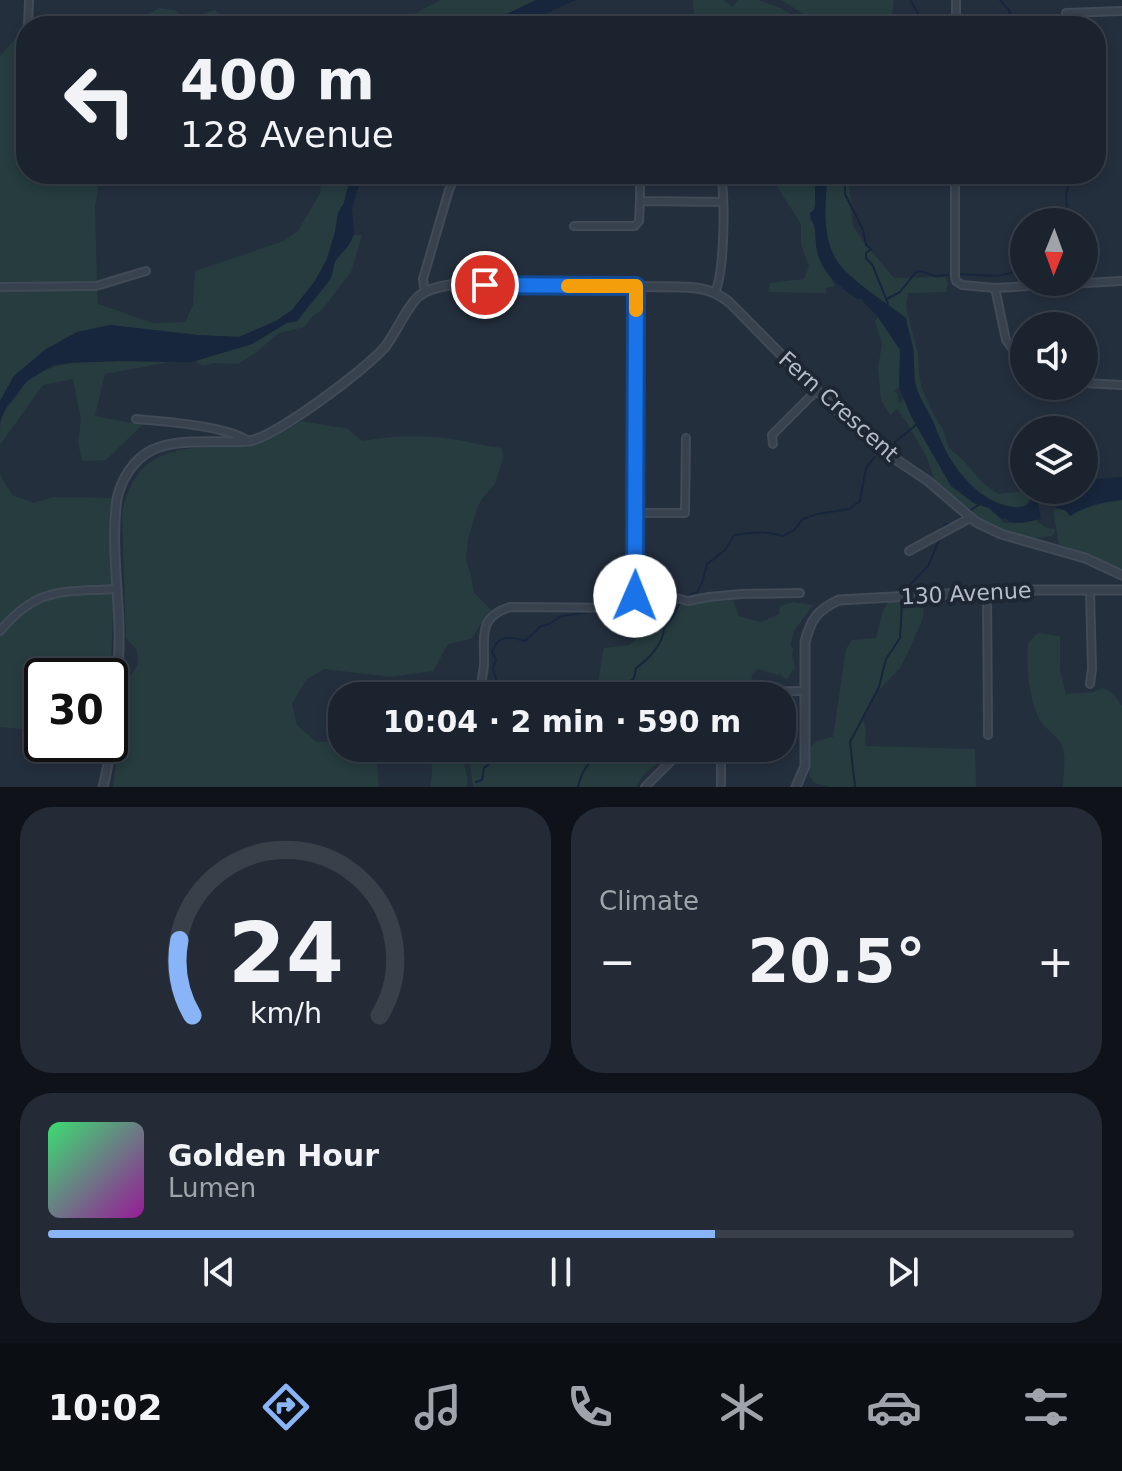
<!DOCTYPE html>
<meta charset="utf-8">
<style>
:root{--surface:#1b232e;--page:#242b36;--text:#f1f3f6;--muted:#a0a4aa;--line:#39404a;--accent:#8ab4f8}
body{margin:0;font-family:"DejaVu Sans",sans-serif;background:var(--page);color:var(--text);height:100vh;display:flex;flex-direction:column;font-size:30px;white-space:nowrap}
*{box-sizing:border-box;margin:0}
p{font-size:26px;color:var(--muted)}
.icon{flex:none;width:44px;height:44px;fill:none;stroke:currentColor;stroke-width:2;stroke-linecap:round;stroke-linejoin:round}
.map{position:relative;height:787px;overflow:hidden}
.side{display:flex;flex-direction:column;gap:20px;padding:20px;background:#0f1319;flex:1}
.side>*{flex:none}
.banner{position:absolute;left:16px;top:16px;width:1090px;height:168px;border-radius:32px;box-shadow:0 4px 12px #0003,0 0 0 2px var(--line);background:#1b232e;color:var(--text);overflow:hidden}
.needle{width:52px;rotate:181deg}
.tools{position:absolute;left:1010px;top:208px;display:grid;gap:16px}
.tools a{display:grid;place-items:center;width:88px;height:88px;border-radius:50%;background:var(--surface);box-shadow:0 4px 12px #0003,0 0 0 2px var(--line);font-size:40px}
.speed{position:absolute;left:24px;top:658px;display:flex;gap:16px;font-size:40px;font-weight:700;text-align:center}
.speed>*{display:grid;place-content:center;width:104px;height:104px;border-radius:50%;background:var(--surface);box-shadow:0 4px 12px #0003,0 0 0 2px var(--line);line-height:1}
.speed .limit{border:4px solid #111;border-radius:12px;background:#fff;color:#111}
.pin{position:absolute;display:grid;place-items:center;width:68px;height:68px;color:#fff;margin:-34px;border:4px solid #fff;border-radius:50%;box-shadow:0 2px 8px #0007}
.me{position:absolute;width:88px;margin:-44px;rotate:1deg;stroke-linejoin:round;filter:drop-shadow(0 0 6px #0008)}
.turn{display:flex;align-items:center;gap:28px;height:168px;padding:0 32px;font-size:36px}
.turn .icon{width:104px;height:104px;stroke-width:2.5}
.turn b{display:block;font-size:56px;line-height:68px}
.big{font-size:60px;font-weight:600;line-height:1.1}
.side .card{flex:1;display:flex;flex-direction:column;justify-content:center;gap:12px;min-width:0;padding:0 28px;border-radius:32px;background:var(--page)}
.side .dial{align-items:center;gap:0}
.dial svg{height:208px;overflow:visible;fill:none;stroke:var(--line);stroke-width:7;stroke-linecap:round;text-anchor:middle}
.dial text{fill:var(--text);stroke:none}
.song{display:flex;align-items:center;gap:24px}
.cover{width:96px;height:96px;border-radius:12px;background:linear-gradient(135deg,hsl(140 70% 55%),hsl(300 70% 35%))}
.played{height:8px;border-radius:4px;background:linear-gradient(90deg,var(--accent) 65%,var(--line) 65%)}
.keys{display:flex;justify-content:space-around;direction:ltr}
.heat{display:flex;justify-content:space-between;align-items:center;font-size:44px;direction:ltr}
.side .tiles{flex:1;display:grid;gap:20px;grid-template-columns:1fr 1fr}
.card:last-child{grid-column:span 2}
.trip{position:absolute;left:328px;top:682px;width:468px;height:80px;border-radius:32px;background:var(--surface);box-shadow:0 4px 12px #0003,0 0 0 2px var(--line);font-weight:600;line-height:80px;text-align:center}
.tab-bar{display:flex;height:128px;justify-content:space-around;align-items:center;background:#0b0e12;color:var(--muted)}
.tab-bar .icon{width:56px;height:56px}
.tab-bar .selected{color:var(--accent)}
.tab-bar b{font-size:36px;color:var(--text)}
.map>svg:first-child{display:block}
.green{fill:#263c3f}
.water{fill:#17263c}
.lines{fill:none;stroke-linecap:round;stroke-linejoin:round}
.stream{stroke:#17263c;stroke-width:2}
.minor-casing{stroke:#414a57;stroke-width:10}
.tertiary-casing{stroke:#414a57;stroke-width:11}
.minor{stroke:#38414e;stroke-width:6}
.tertiary{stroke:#38414e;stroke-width:7}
.route-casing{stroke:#114b97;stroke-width:20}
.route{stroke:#1a73e8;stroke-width:14}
.slow{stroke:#f59e0b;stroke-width:14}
.labels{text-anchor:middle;stroke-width:8;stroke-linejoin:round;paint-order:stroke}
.street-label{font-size:22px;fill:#b4bcc9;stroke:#1d2633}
</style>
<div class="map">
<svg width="1122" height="787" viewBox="0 0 1122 787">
<rect width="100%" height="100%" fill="#242f3e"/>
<path class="green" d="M440,0H536L482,26H392Z
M693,0H723L733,7L738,0H758L778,7L813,26H695Z
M781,0H894L891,26H823Z
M159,8L175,10L182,17L200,15L215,10C223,21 230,24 244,26H123L127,25Z
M15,39H26V174H100L95,207L97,282L0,283V56Z
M322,174H353L346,193L344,203L338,213L335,232L327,259L315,281L292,310L276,321L239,337L197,335L110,325L46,349L14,376L0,401V291L97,290L98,304L153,323L185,322L193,305L195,271L284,241L298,231L320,193Z
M769,174H815V206L810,219C817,228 814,234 816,244C818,260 829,271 835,286L826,288V293L768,292L770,283L804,279L809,266L801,245V224Z
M828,174H848L853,226L863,241L894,278L945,277L948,283L946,292L908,293L906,307L918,354L919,375L922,389L933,413L943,430L949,448L963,460L983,483L998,494L1034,490C1031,503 1027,507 1013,507C982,505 953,468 941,442C938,435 936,427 932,419C927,408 919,397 916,386C913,373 915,361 913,348C911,338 907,329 906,318C888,304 843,276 834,256C821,231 826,201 828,174Z
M354,235H362L351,272L322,310L313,316L304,327L279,333L254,354L238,364L214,363L202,366L196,361L252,344L287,322L297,321L331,279L335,261L348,246Z
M878,317L901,350L899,387L894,391L897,393L899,404L904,399L911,416L951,486L974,503L989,508L1004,523H1021L1036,520L1046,528L1054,529L1055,532L1052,536L1032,538L996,528L973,517L934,479L927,458L908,424L897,409L890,415L881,400L878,367L882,344L875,321Z
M119,361L169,362L105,374L95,416L142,425L106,460L82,461L78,442L81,420L73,379L43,385L0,445C0,414 0,417 18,394C22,389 24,383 29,380C56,359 87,362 119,361Z
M302,421L348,429L362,441C390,436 417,435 445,438C464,440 482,446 502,448L503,459L495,484L481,500L477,509L468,539L466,560L471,575L474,593L491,610L471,639L448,644L433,671L390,677L324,669L306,680L292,704L297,725L316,742H342V748H373L376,751L379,787H113L126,682L138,665L137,650L126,638L122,512C136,454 167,449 220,446C230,446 242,447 251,446C269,442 287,430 302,421Z
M0,474L12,495L34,503L53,497L112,498L111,550L113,609L110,698V676H42V731L0,727Z
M1122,493V570L1059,545L1053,510Z
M924,595L923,618L911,646L900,668L879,690L863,719L866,732L865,746L975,749L976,787H829L814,783L809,775L811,747L817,741L833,737L846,649L852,640L876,638L882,614L890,597Z
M733,600L739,616L761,622L779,614L780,606L793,602L813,605L794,631L790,646L793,648L792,657L796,670L793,669L787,680L780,675L781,672L778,675L758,669L752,674L751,687L723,686L714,683L692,686L688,696H592C602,680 599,665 604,648L629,645L644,632L641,605L676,601L688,604Z
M1038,633L1060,636V669L1066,694L1093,692L1103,688L1113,693L1122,706V787H1063C1063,775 1066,760 1063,749C1060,738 1049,732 1043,724C1029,706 1026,666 1028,643Z
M450,748H461L467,777V787H430L432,775L431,754Z
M468,748H671L672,753C658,762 644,771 636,787H473Z"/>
<path class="water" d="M536,0H576L518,26H482Z
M353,174H364L357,191L352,208L354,235L348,246L335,261L331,278L297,321L287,323L252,344L191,362L119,361L69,363L53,365L27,381L6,407L0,421V401L14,376L46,349L77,332L110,325L197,335L239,337L276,321L292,310L315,281L327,259L335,232L338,213L344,203L346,193Z
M815,174H828C825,200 822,231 834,256C843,276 888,304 906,318C908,329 911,338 913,348C915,361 913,374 916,386C919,398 927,409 932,420C936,427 938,435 942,443C954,470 977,499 1008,506C1027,510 1029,505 1035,490H1057L1061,493L1066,490H1084V481L1086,480L1122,477V500C1103,502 1086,506 1070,516L1065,510L1056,508L1059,502L1050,497L1046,499L1047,502L1041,501L1038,504L1041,519L1021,523L1009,522L1006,518L1002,519L989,508L974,503L951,486L911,416L899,387L900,350L878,317L861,299H858C840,288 821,272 817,251C815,243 817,232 814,225C813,221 810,218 810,213L814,210L815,206Z"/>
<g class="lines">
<path class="stream" d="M910,0L919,15L921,26
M1000,0L1009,10L1014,26
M845,174V194L863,230L866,245L871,249L866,253V258L873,266L888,304
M1064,174L1068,189L1066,194L1068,222
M827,176L834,177L838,174
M961,274C988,275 997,280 1024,268
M887,299L900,292L916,272L920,271L935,276L948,275
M895,442L916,425
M969,511L980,504
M943,528L945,524H952L963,515
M903,592L928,566L940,538
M601,604L614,581L618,580L623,585L631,582
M498,696L497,683L493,668L496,659L492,652C499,633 510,637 525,641L540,627L549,624L562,616L590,612
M627,696L628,684L634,678L636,668C648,660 664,643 664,628L673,617L682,598L697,592L702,583L707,564L725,550L734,535C752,532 765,531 783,536L794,530L803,519L817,514L849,509L860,501L866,468L875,457
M476,782L482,780L484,768L489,764L486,757L488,748
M578,787C582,767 591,764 598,748
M855,787L850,742L879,687L886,659L900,638L902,601"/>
<defs>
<path id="minor" d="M1066,13L1122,11
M28,26L29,0
M956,26V0
M640,174V201
M955,174V277L956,281L962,285L995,288L1122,281
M574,226H635L639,221L640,201L723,202
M0,287L96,286L146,271
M995,288L1006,340L1024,364
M425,292L423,279L449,190L456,174
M715,293C725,269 725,200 721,174
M1084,383L1122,385
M136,419C167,422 223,425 249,441
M773,444L772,435L817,390
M636,513H685L686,438
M909,551L970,518
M987,591L988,735
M635,596L676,598L688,601L709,597L741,594L800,593
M0,631C38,586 63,592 116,589
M1090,684L1092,669L1090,590
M478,696C481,686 483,675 484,665C485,638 477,617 510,607L634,608L636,286
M722,696L728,692L805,691
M721,748V787
M645,787L673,759L721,758"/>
<path id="tertiary" d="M103,787C110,761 112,735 115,708C117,681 120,655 119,628C118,586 111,541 117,499C121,479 134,459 152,450C181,437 218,444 249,441C276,437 366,369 385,347C396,333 407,306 419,296C431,287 446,285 460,284L680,287C699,287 715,290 730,303L832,406L876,446L928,481L976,522L1001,534L1085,558L1122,575
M796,787L805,766V642C811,619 817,610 839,600L1018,590H1122"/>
</defs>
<use href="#minor" class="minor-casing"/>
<use href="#tertiary" class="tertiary-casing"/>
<use href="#minor" class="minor"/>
<use href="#tertiary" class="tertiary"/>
</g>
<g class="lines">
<defs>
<path id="route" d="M485,285L636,286L635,596"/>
</defs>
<use href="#route" class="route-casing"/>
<use href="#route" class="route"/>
<path class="slow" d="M568,286H636V310"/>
</g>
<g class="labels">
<g class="street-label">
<text transform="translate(839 406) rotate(42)" y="8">Fern Crescent</text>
<text transform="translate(966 593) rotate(-3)" y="8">130 Avenue</text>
</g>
</g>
</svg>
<div class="tools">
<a><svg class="needle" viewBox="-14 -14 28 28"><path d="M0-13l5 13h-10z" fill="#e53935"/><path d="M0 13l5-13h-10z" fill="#a0a4aa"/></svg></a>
<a><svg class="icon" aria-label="sound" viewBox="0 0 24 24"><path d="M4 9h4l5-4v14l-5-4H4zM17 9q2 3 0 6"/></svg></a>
<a><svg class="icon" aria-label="layers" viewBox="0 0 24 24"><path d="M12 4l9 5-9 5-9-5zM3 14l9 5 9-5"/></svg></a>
</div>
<div class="speed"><div class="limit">30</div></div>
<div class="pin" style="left:485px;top:285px;background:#d93025"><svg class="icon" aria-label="arrive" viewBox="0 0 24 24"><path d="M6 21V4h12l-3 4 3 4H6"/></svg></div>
<svg class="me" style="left:635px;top:596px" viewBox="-20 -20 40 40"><circle r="19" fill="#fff"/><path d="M0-13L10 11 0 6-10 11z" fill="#1a73e8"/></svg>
<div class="trip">10:04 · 2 min · 590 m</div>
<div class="banner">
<div class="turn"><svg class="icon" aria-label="left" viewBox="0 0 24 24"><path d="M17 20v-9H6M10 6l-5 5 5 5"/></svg><div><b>400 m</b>128 Avenue</div></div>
</div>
</div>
<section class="side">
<div class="tiles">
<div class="card dial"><svg viewBox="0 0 100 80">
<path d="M14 69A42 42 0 1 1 86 69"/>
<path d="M14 69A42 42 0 0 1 9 40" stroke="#8ab4f8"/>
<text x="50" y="56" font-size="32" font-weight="700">24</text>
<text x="50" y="72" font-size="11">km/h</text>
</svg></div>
<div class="card"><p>Climate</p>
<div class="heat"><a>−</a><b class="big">20.5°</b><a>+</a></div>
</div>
<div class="card">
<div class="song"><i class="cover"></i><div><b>Golden Hour</b><p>Lumen</p></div></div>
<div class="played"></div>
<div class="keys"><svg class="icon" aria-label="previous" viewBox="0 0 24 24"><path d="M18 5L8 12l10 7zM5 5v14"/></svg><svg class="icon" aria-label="pause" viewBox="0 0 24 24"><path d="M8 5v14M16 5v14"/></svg><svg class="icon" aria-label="next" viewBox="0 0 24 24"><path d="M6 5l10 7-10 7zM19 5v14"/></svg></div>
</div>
</div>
</section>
<nav class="tab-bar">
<b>10:02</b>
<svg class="icon selected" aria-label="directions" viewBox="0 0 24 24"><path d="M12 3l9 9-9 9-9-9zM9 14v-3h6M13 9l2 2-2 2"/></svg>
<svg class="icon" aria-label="music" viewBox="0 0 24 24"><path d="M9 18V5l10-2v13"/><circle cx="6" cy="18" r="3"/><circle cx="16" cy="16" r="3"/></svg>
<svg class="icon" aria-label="phone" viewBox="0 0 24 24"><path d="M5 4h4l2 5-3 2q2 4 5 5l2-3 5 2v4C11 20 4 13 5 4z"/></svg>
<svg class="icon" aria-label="climate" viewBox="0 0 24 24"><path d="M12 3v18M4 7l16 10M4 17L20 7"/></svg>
<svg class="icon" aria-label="car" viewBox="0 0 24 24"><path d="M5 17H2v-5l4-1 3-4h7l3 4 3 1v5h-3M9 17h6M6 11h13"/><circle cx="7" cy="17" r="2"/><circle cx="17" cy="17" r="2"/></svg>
<svg class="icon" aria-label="filters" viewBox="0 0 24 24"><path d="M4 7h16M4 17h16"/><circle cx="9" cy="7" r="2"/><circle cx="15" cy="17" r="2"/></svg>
</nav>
